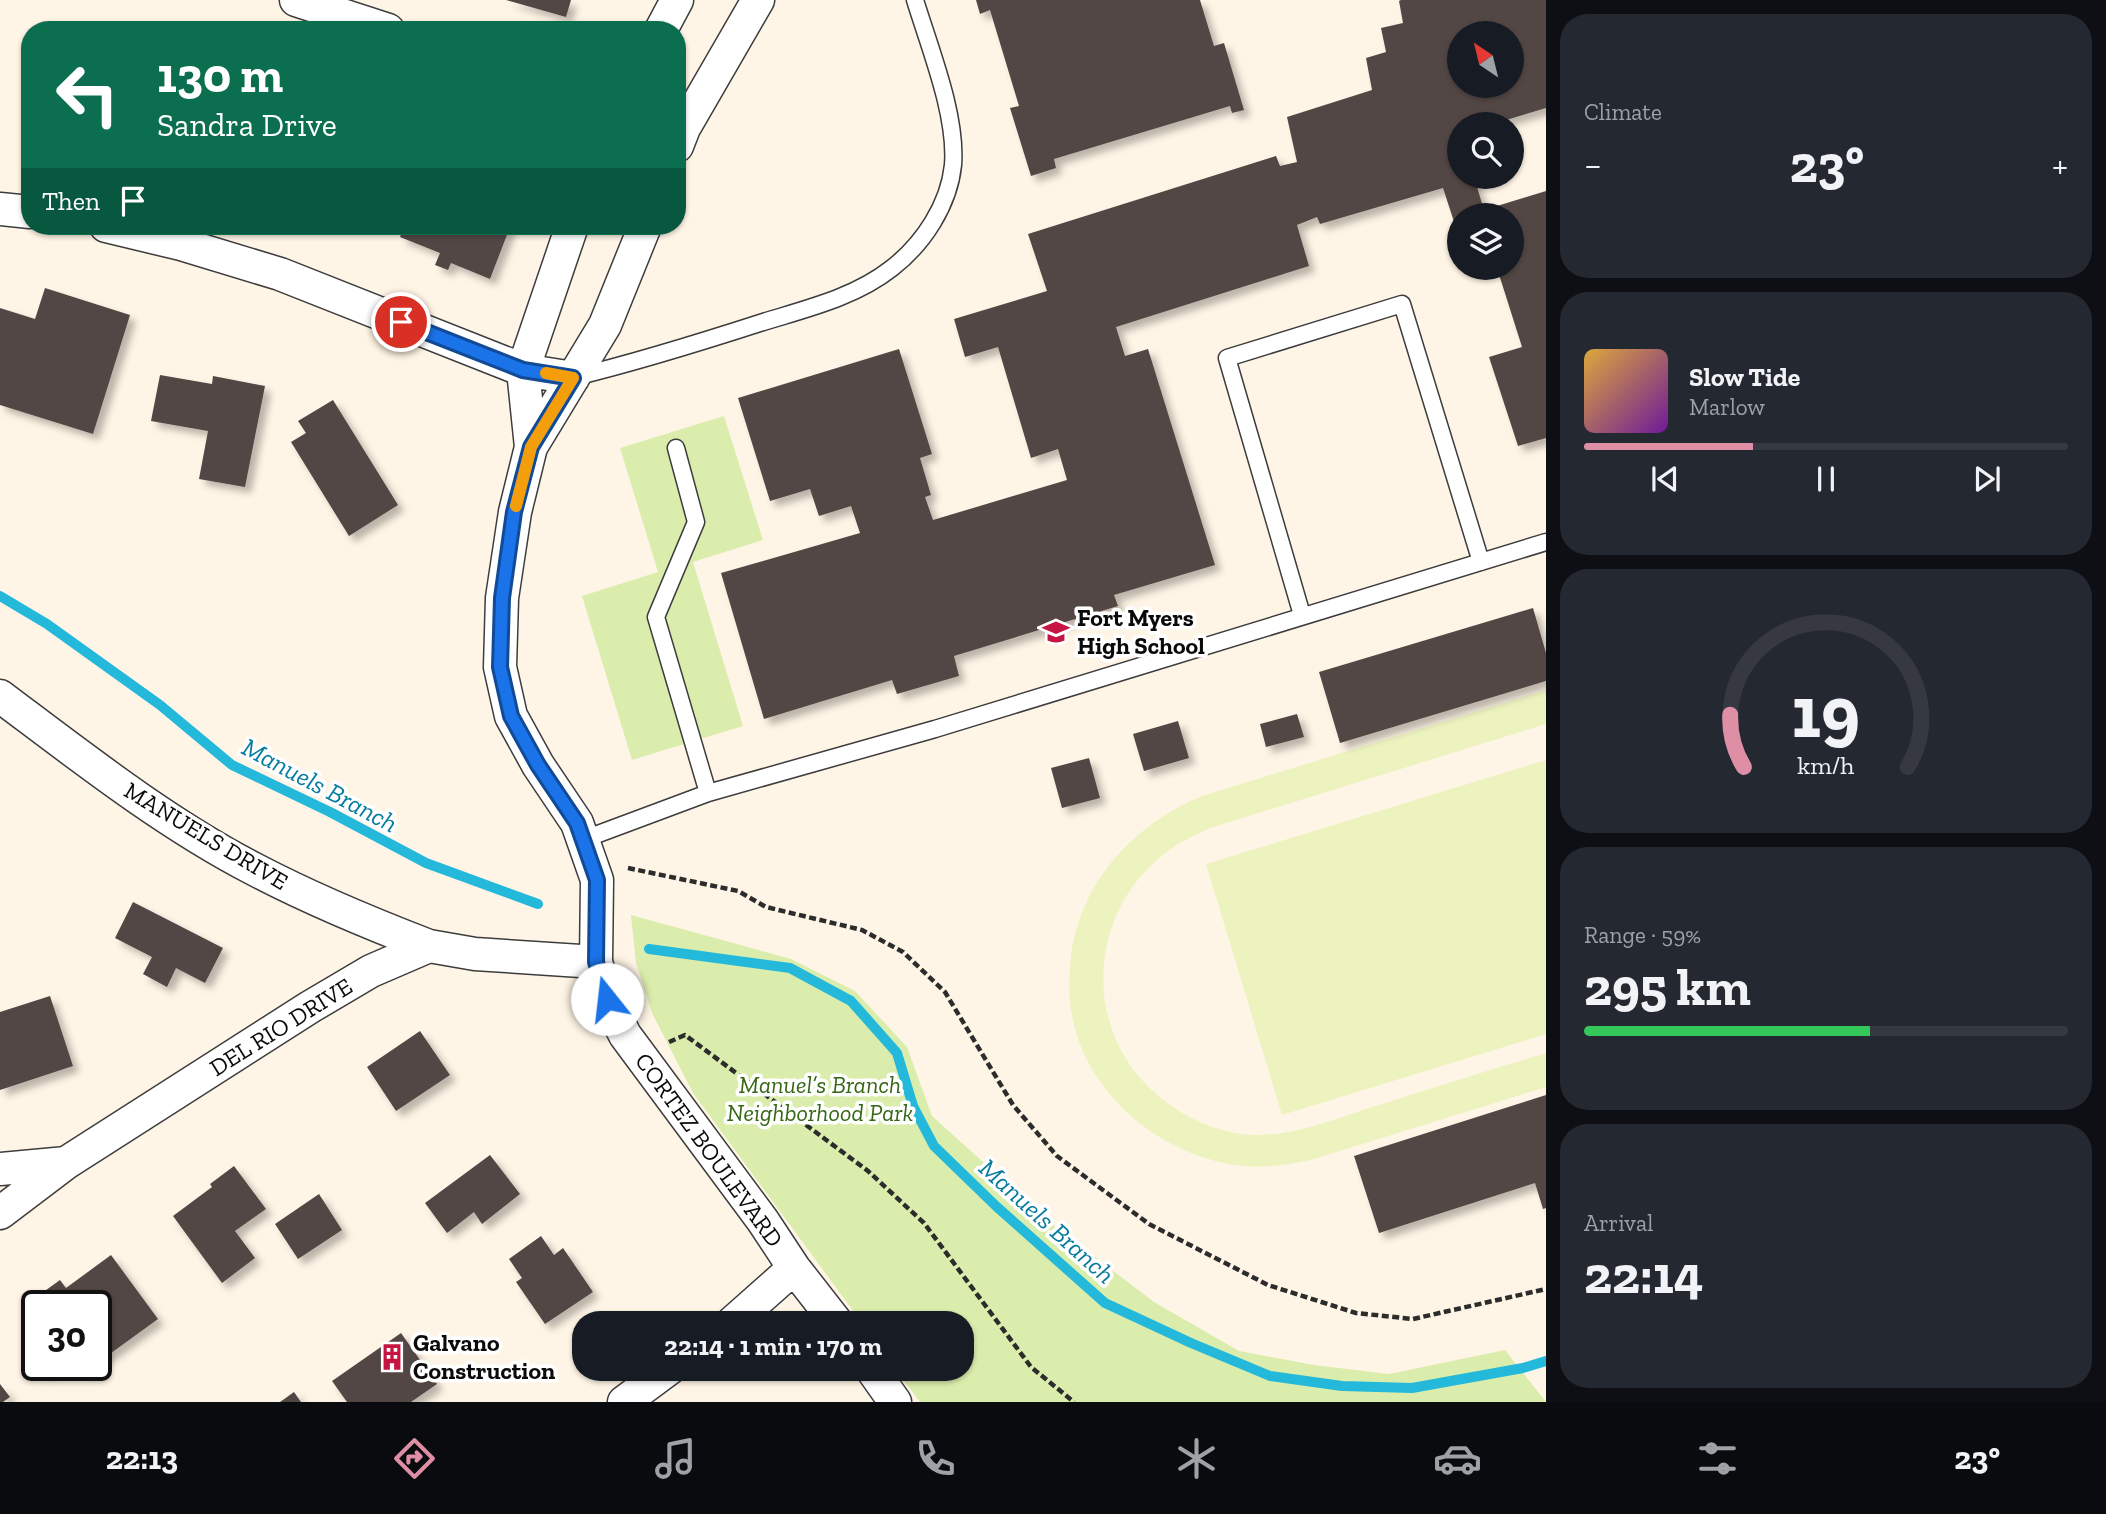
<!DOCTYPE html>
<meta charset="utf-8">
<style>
:root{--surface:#171b24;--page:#242831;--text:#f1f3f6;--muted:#9ea1a6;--line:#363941;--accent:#de8fa5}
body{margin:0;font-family:"Zilla Slab",serif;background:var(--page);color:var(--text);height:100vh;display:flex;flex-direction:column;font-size:26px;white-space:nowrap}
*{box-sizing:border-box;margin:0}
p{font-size:23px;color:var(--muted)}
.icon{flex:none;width:38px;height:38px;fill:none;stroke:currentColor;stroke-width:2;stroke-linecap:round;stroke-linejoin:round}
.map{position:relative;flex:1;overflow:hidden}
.drawer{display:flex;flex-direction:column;gap:14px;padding:14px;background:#0d0f14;width:560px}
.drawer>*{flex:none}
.banner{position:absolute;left:21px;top:21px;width:665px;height:214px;border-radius:28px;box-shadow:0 2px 5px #0004;background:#0b6e4f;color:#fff;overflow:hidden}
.needle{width:46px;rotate:325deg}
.buttons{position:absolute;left:1447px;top:21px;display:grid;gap:14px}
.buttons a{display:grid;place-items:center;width:77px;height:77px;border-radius:50%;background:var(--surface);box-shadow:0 2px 5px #0004;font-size:35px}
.speed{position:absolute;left:21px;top:1290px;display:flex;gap:14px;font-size:35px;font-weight:700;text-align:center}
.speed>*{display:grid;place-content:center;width:91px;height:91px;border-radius:50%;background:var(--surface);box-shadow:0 2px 5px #0004;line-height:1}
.speed .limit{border:4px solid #111;border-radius:10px;background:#fff;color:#111}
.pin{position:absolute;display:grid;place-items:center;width:60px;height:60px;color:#fff;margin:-30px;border:4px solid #fff;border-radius:50%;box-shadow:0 2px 7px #0007}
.me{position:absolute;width:77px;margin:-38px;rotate:344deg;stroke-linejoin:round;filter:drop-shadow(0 0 5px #0008)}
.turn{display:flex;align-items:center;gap:24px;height:147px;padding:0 21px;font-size:32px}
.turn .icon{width:91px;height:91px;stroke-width:2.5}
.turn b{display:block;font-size:49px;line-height:60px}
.then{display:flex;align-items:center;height:66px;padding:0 21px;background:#0003;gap:14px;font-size:26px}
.big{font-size:52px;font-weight:800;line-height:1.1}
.drawer .card{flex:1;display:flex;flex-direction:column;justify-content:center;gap:10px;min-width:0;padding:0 24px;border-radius:28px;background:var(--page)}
.drawer .dial{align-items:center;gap:0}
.dial svg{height:182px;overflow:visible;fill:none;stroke:var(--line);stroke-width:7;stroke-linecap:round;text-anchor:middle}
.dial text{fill:var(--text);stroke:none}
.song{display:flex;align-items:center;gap:21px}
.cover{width:84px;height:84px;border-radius:10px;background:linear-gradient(135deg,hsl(40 70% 55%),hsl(280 70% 35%))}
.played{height:7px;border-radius:4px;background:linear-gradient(90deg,var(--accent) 35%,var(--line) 35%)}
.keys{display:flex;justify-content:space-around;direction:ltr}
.heat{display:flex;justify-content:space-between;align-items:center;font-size:38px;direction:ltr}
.charge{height:10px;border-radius:5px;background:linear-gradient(90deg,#34c759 59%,var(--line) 0)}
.trip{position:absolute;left:572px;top:1311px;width:402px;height:70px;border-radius:28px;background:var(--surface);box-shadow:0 2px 5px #0004;font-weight:800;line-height:70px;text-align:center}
.tab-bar{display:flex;height:112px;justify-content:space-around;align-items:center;background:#090b0e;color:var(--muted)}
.tab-bar .icon{width:49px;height:49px}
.tab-bar .active{color:var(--accent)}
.tab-bar b{font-size:32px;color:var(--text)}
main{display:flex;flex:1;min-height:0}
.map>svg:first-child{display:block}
.green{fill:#dbedac}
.pitch{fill:#ecf3bf}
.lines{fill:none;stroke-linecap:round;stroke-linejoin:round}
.stream{stroke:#24b9db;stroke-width:10}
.building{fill:#534745;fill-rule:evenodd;filter:url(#shadow)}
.service-casing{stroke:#3d3d3d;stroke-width:19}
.minor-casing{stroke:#3d3d3d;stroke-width:35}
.path{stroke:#2c2c2c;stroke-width:4.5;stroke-dasharray:7 3.5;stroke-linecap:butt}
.service{stroke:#fff;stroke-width:16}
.minor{stroke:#fff;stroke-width:32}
.route-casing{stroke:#114b97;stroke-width:18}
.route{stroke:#1a73e8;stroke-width:12}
.slow{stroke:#f59e0b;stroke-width:12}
.labels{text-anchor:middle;stroke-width:7;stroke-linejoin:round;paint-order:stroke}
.poi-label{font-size:24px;font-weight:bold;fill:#0a0a0a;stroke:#fff;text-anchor:start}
.street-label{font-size:24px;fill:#0a0a0a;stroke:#fff}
.park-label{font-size:24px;font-style:italic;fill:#376615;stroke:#fff}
.water-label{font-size:26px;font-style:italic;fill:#087c9f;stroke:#fff}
</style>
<main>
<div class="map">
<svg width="1546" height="1402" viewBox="0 0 1546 1402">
<defs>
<filter id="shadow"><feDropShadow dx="6" dy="6" stdDeviation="3.5" flood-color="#0004"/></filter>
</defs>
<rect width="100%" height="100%" fill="#fff5e6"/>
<path class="green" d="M724,416L763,540L693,562L743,726L632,760L582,596L658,572L620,448Z
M631,915L791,959L855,991L907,1047L932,1116L1053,1225L1154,1302L1239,1351L1314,1365L1389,1374L1505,1350L1546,1402H920L895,1369L962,1368V1323H862L693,1093L652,1013L636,963Z"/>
<path class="pitch" d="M1546,690V724L1210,828C1193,836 1178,843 1164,854C1094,909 1082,1012 1141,1079C1167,1108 1202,1128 1241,1134C1287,1140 1336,1118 1379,1105C1435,1087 1490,1070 1546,1053V1087L1314,1159C1288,1165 1262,1169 1235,1165C1158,1153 1087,1094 1072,1016C1068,997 1069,976 1071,957C1080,882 1134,824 1202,796Z
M1546,760V1034L1282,1115L1206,864Z"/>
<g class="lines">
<path class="stream" d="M0,596L47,624L160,705L232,765L330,812L426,863L538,904
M649,949L790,968L851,1001L897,1053L913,1106L934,1146L997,1207L1105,1303L1191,1343L1270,1376L1342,1386L1412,1388L1523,1368L1546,1361"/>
</g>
<path class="building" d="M506,0H571L566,17Z
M976,0H1200L1214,46L1224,43L1244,110L1232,113L1230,106L1054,159L1056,168L1031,176L1010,108L1019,106L990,10L980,14Z
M1401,0H1546V108L1493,124H1460V177H1474L1484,210L1546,191V438L1518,446L1489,357L1522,347L1497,268H1512V215H1460L1459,237L1443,188L1320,224L1317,217L1297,225L1309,266L1116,327L1125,356L1148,349L1215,565L1114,595L1118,606L954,656L959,676L897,694L892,680L764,719L721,573L860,533L851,506L819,516L810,489L770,501L738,398L899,349L932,454L920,458L931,495L925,497L933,520L1067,480L1058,449L1031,458L998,347L965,357L954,319L1047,291L1028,234L1276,156L1280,166L1297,162L1287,117L1372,90L1366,58L1386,52L1381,28L1403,23L1399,1ZM1460,33H1512V86H1460Z
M404,226H506L510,227L490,279L451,263L448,270L435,265L440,253L400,237Z
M45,288L130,315L93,434L0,405V308L35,319Z
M160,375L212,384L213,376L265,386L245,487L199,479L208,431L151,421Z
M333,400L398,505L349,536L291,442L306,433L298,421Z
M1533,608L1546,653V681L1340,743L1319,672Z
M1297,714L1304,737L1266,747L1260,724Z
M1178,721L1189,758L1144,771L1133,734Z
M1089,758L1100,798L1062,808L1051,768Z
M133,902L223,948L205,983L176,968L167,987L143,974L152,957L115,938Z
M50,996L73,1066L0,1090V1012Z
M420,1031L450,1075L396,1111L367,1067Z
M1546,1095V1208L1543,1209L1535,1183L1379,1233L1354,1156Z
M490,1155L520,1194L482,1224L474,1212L447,1233L425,1203Z
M234,1166L266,1209L235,1231L255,1258L222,1283L173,1216L212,1187L210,1184Z
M319,1194L342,1230L298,1259L275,1224Z
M541,1236L554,1255L563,1248L593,1292L545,1324L516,1282L522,1278L509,1259Z
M111,1255L158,1319L96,1364V1306H40L35,1298L60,1280L66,1288Z
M37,1327V1360L21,1339Z
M401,1333L437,1384L411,1402H347L332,1381Z
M40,1365H57L46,1373Z
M80,1365H95L85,1372Z
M0,1384L10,1397L3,1402H0Z
M294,1392L301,1402H280Z"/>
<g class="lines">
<defs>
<path id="service" d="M575,377C637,362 698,343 760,323C805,309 854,298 892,268C923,244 949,205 953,165C957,115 930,49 915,0
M676,448L696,522L656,617L708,793
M1302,615L1227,358L1402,304L1481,562
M582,840L708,793L935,729L1546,542"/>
<path id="minor" d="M296,0L388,30
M661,30L677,0
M677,146L684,128L758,0
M0,209L30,212
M106,226L181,244L280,274L523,370L573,378
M645,226L605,325L531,447L515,512L502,598L500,667L511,716L538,765L577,823L597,880L596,962L607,999L625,1035L763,1221L794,1268L837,1323
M531,447L523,370L572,226
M0,696C80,756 165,823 254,869C311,899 369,923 429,946
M0,1169L66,1163
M0,1213L66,1163L310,1007L371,971L429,946L475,954L596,962
M732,1323L794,1268
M871,1368L895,1402
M624,1402L670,1368"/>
</defs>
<use href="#service" class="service-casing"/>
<use href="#minor" class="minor-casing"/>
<path class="path" d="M628,868L738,891L766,907L862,930L903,952L945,992L1013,1105L1057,1156L1149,1224L1268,1285L1356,1313L1413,1319L1546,1289
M669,1042L685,1035L868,1171L924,1223L1031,1367L1074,1402"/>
<use href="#service" class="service"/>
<use href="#minor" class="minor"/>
</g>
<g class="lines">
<defs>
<path id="route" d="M401,322L523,370L573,378L531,447L514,512L502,598L500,667L511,716L538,765L577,823L597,880L596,962L607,999"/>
</defs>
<use href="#route" class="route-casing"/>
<use href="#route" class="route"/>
<path class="slow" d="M516,506L531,447L573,378L546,373"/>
</g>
<defs>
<symbol id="school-bare" viewBox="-9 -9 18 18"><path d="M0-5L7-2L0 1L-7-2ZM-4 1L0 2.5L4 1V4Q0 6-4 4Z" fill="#c61543" stroke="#fff" stroke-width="2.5" paint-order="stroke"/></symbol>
<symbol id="building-bare" viewBox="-9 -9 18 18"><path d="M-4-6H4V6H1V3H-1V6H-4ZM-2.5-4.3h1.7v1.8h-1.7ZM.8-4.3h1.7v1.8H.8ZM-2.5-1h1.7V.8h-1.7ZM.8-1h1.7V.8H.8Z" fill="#c61543" stroke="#fff" stroke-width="2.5" paint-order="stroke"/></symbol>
</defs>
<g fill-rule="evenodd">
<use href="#school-bare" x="1037" y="613" width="38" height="38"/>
<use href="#building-bare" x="373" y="1338" width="38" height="38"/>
</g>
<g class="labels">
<g class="poi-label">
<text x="1077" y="626">Fort Myers<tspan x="1077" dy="28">High School</tspan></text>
<text x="413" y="1351">Galvano<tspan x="413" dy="28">Construction</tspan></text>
</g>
<g class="street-label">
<text transform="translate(206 836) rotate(31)" y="8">MANUELS DRIVE</text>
<text transform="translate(281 1027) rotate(-32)" y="8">DEL RIO DRIVE</text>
<text transform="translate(709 1150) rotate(54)" y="8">CORTEZ BOULEVARD</text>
</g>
<g class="park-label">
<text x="820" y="1093">Manuel’s Branch<tspan x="820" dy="28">Neighborhood Park</tspan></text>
</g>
<g class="water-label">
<text transform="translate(320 785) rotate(28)" y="9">Manuels Branch</text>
<text transform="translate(1047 1221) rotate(42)" y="9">Manuels Branch</text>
</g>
</g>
</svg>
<div class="buttons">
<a><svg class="needle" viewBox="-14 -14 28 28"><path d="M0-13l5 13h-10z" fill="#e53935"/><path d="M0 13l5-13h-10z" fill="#9ea1a6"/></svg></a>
<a><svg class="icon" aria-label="search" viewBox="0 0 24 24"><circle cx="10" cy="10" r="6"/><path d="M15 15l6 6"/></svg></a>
<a><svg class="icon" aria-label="layers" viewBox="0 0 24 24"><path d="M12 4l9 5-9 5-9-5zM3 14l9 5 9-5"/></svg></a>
</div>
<div class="speed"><div class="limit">30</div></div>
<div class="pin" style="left:401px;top:322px;background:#d93025"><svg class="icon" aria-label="arrive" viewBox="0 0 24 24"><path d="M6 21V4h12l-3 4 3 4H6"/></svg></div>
<svg class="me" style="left:607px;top:999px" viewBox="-20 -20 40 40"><circle r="19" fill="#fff"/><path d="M0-13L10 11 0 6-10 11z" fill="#1a73e8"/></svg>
<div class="trip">22:14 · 1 min · 170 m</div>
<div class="banner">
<div class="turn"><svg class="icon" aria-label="left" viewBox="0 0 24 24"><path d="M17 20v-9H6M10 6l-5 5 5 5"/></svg><div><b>130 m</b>Sandra Drive</div></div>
<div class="then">Then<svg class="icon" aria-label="arrive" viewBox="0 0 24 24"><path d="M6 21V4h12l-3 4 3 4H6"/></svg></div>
</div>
</div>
<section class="drawer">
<div class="card"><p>Climate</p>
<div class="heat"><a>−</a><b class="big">23°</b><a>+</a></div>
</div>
<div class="card">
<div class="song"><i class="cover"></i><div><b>Slow Tide</b><p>Marlow</p></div></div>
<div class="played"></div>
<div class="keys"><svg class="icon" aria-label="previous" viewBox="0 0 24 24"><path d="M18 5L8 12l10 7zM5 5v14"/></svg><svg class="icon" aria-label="pause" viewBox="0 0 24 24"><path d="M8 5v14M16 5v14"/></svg><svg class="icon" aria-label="next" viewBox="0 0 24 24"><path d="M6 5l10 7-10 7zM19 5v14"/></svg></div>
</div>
<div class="card dial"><svg viewBox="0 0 100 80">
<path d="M14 69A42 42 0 1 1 86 69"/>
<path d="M14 69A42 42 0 0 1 8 46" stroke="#de8fa5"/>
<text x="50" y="56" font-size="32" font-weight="700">19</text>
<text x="50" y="72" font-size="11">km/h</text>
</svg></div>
<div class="card"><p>Range · 59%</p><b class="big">295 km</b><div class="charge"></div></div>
<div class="card"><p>Arrival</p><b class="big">22:14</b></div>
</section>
</main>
<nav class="tab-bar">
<b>22:13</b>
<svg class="icon active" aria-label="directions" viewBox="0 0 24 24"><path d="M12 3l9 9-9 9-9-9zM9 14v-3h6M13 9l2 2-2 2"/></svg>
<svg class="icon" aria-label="music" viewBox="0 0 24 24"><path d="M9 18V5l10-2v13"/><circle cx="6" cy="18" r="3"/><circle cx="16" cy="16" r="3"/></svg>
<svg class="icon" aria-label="phone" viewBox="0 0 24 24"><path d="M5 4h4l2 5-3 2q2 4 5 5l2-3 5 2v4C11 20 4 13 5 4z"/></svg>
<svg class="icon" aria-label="climate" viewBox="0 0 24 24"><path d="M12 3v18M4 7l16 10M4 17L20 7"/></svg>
<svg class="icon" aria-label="car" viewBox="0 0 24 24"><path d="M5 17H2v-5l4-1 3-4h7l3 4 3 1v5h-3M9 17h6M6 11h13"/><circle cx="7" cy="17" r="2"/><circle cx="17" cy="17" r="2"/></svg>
<svg class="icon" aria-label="filters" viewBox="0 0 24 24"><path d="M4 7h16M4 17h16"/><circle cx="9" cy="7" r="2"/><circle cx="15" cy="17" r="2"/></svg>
<b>23°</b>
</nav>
